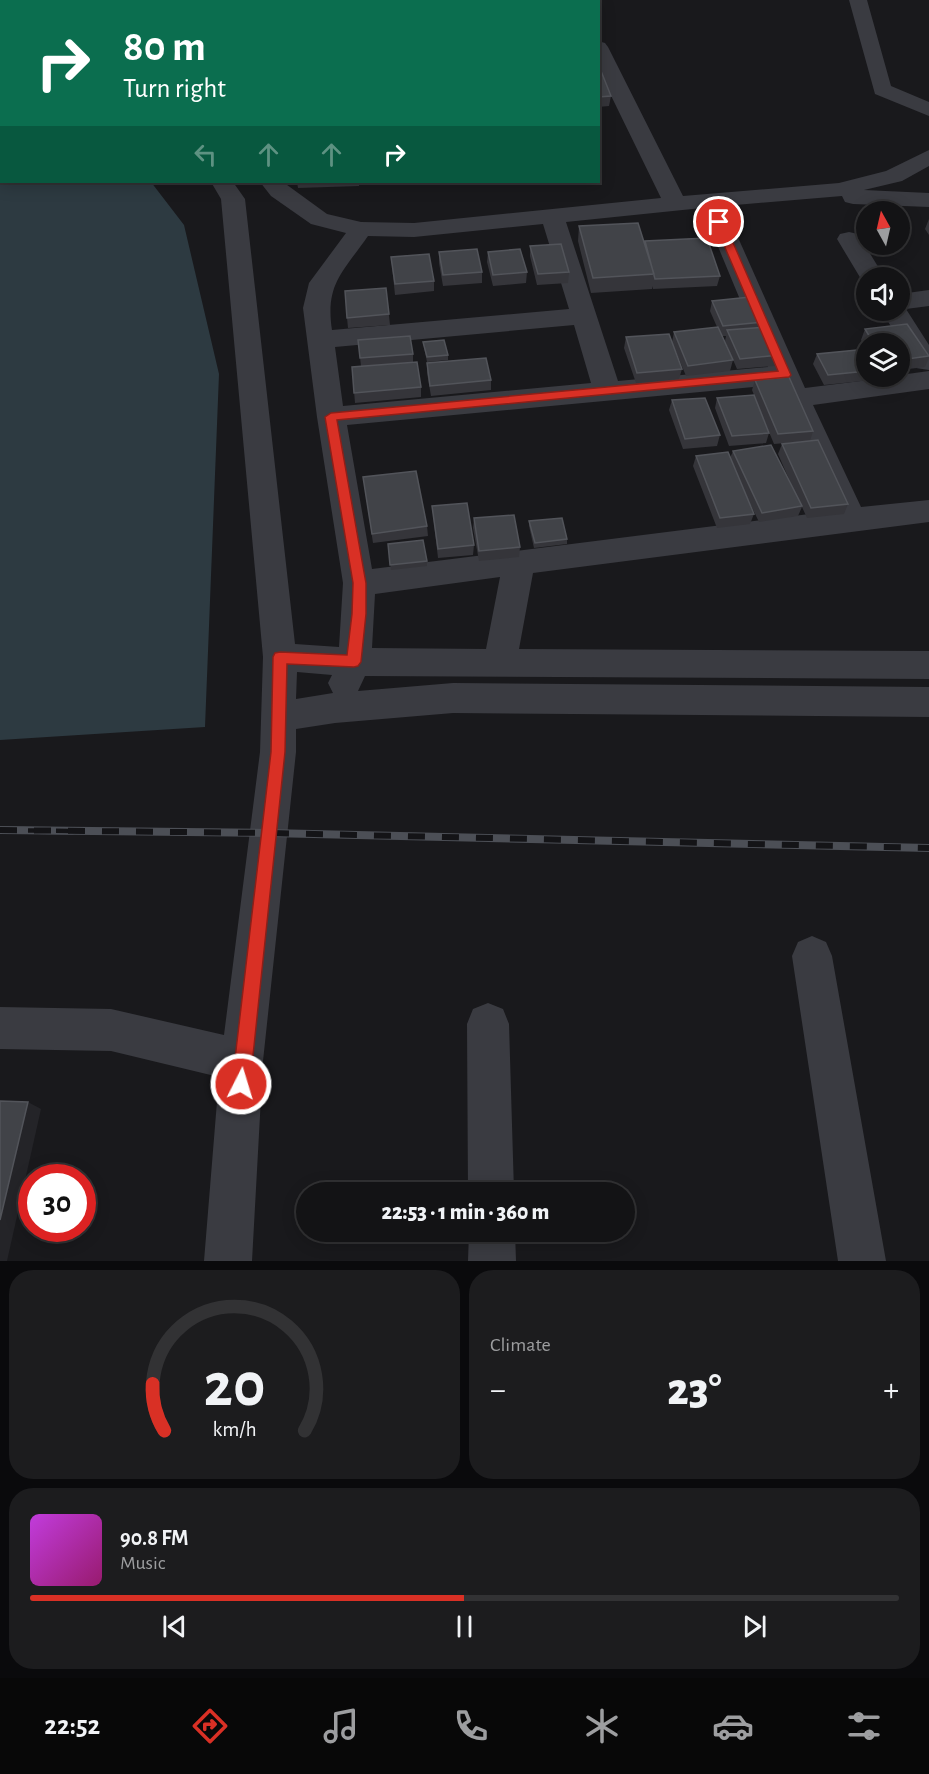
<!DOCTYPE html>
<meta charset="utf-8">
<style>
:root{--surface:#131315;--page:#1c1c1e;--text:#f1f3f6;--muted:#9d9ea0;--line:#323234;--accent:#d93025}
body{margin:0;font-family:"Alegreya Sans",sans-serif;background:var(--page);color:var(--text);height:100vh;display:flex;flex-direction:column;font-size:22px;white-space:nowrap}
*{box-sizing:border-box;margin:0}
p{font-size:20px;color:var(--muted)}
.icon{flex:none;width:33px;height:33px;fill:none;stroke:currentColor;stroke-width:2;stroke-linecap:round;stroke-linejoin:round}
.map{position:relative;height:1261px;overflow:hidden}
.panel{display:flex;flex-direction:column;gap:9px;padding:9px;background:#0a0a0c;flex:1}
.panel>*{flex:none}
.hud{position:absolute;left:0px;top:0px;width:600px;height:183px;box-shadow:0 3px 15px #0003,0 0 0 2px var(--line);background:#0b6e4f;color:#fff;overflow:hidden}
.needle{width:39px;rotate:352deg}
.fabs{position:absolute;left:856px;top:201px;display:grid;gap:12px}
.fabs a{display:grid;place-items:center;width:54px;height:54px;border-radius:50%;background:var(--surface);box-shadow:0 3px 15px #0003,0 0 0 2px var(--line);font-size:30px}
.speed{position:absolute;left:18px;top:1164px;display:flex;gap:12px;font-size:30px;font-weight:700;text-align:center}
.speed>*{display:grid;place-content:center;width:78px;height:78px;border-radius:50%;background:var(--surface);box-shadow:0 3px 15px #0003,0 0 0 2px var(--line);line-height:1}
.speed .limit{border:9px solid #d22;background:#fff;color:#111}
.pin{position:absolute;display:grid;place-items:center;width:51px;height:51px;color:#fff;margin:-26px;border:3px solid #fff;border-radius:50%;box-shadow:0 2px 6px #0007}
.me{position:absolute;width:66px;margin:-33px;rotate:5deg;stroke-linejoin:round;filter:drop-shadow(0 0 4px #0008)}
.turn{display:flex;align-items:center;gap:21px;height:126px;padding:0 24px;font-size:27px}
.turn .icon{width:78px;height:78px;stroke-width:2.5}
.turn b{display:block;font-size:42px;line-height:51px}
.lanes{display:flex;align-items:center;height:57px;padding:0 24px;background:#0003;justify-content:center;gap:30px;direction:ltr}
.lanes .off{opacity:.35}
.big{font-size:45px;font-weight:800;line-height:1.1}
.panel .widget{flex:1;display:flex;flex-direction:column;justify-content:center;gap:9px;min-width:0;padding:0 21px;border-radius:24px;background:var(--page)}
.panel .dial{align-items:center;gap:0}
.dial svg{height:156px;overflow:visible;fill:none;stroke:var(--line);stroke-width:7;stroke-linecap:round;text-anchor:middle}
.dial text{fill:var(--text);stroke:none}
.song{display:flex;align-items:center;gap:18px}
.cover{width:72px;height:72px;border-radius:9px;background:linear-gradient(135deg,hsl(290 70% 55%),hsl(320 70% 35%))}
.played{height:6px;border-radius:3px;background:linear-gradient(90deg,var(--accent) 50%,var(--line) 50%)}
.keys{display:flex;justify-content:space-around;direction:ltr}
.heat{display:flex;justify-content:space-between;align-items:center;font-size:33px;direction:ltr}
.panel .tiles{flex:1;display:grid;gap:9px;grid-template-columns:1fr 1fr}
.widget:last-child{grid-column:span 2}
.trip{position:absolute;left:296px;top:1182px;width:339px;height:60px;border-radius:30px;background:var(--surface);box-shadow:0 3px 15px #0003,0 0 0 2px var(--line);font-weight:800;line-height:60px;text-align:center}
.dock{display:flex;height:96px;justify-content:space-around;align-items:center;background:#080808;color:var(--muted)}
.dock .icon{width:42px;height:42px}
.dock .selected{color:var(--accent)}
.dock b{font-size:27px;color:var(--text)}
.map>svg:first-child{display:block}
.water{fill:#2d3a41}
.lines{fill:none;stroke-linecap:round;stroke-linejoin:round}
.minor{fill:#3a3b41;fill-rule:evenodd}
.rail-far1-casing{stroke:#4c4f56;stroke-width:7}
.rail-casing{stroke:#4c4f56;stroke-width:8}
.rail-far1{stroke:#141417;stroke-width:4.5;stroke-dasharray:14;stroke-linecap:butt}
.rail{stroke:#141417;stroke-width:6;stroke-dasharray:17;stroke-linecap:butt}
.wall{fill:#35353a}
.shaded-wall{fill:#242428}
.building{fill:#414348;stroke:#52545a;stroke-width:1.5}
.route{fill:#d93025;stroke:#8d1f18;stroke-width:1.5}
</style>
<div class="map">
<svg width="929" height="1261" viewBox="0 0 929 1261">
<rect width="100%" height="100%" fill="#19191c"/>
<path class="water" d="M0,127L2,182H151L184,225L219,374L205,727L0,740Z"/>
<g class="lines">
<path class="minor" d="M367,0H385V2H367Z
M491,0H509V2H491Z
M849,0H867L891,86L929,102V116L875,94Z
M598,41L605,43L608,47L683,196L839,183L886,171L929,150V166L902,181L864,190L929,193V207L853,204L845,202L842,196L724,206L805,388L900,376V375L929,371V389L813,405L861,507L929,500V522L533,573L519,649L929,651V679L365,676L358,691L453,683L929,687V717L453,713L335,723L296,729V752L263,1061L252,1261H204L219,1077L111,1051L0,1049V1007L111,1009L224,1035L260,752L263,657L221,199L211,182H233L245,199L295,644L339,647L343,583L317,417L303,308L309,283L346,233L311,224L271,196L260,182H283L327,214L361,222L414,223L661,198L598,69ZM702,208L768,367L618,381L566,222ZM543,224L569,309L332,330C325,284 343,272 368,236L414,237ZM574,325L591,383L343,406L335,347ZM776,385L833,511L372,569L347,425ZM500,577L486,649L372,648L375,594ZM297,672L332,675L328,683L333,693L296,699Z
M0,79H2V91H0Z
M849,232L858,234L885,278H867V284H864L837,239L840,234Z
M929,290V306L906,309L929,345V370L916,368L881,310H900V294Z
M812,936L826,942L832,956L886,1261H838L792,956L798,942Z
M488,1003L503,1009L509,1024L514,1192H468L467,1024L473,1009Z
M469,1232H515L516,1261H468Z"/>
<defs>
<path id="rail-far1" d="M0,830L72,831"/>
<path id="rail" d="M0,830L269,833L929,848"/>
</defs>
<use href="#rail-far1" class="rail-far1-casing"/>
<use href="#rail" class="rail-casing"/>
<use href="#rail-far1" class="rail-far1"/>
<use href="#rail" class="rail"/>
</g>
<path class="wall" d="M521,0H577V2H521Z
M598,71L611,96L609,106L598,107Z
M297,182H359V186L298,188Z
M929,219V235L925,229Z
M579,226L644,243L720,276L717,286L653,289L652,286V289L591,293L578,241Z
M530,246L569,272L568,283L537,285L530,256Z
M439,252L482,272V283L443,286L439,263Z
M488,252L527,272L526,283L493,286L487,262Z
M391,257L434,281V291L395,295Z
M386,288L390,325L348,328L347,318Z
M712,301L763,322L761,328L779,355L775,366L737,369L725,341L726,336H722L733,360L730,371L686,376L674,347L682,369L679,379L636,383L624,348L626,337L672,342L674,332L717,327L710,311Z
M907,324L929,355V358L925,367L900,370V344H867V376H884L882,379L824,385L813,364L817,354L867,349L861,340L865,329Z
M358,340L413,354V362L421,387V397L355,403L352,367L361,366Z
M423,342L448,355V360L427,362Z
M427,363L491,380V390L431,396L427,373Z
M755,380L813,431L810,441L774,444L756,401L769,433L766,443L729,446L715,408L717,398L754,395L752,390Z
M672,400L720,435L717,446L683,449L669,410Z
M782,444L848,504L844,514L807,518L802,507L798,516L759,522L744,491L754,514L750,524L717,528L693,466L696,456L730,458L733,451L796,495L778,454Z
M363,477L427,526L428,536L373,543Z
M432,506L474,545L473,555L438,558Z
M474,518L520,547L519,557L479,561L473,528Z
M529,521L567,539V544L534,548L529,526Z
M388,544L427,561V566L391,570Z"/>
<path class="shaded-wall" d="M28,1102L41,1109L7,1261H0V1220Z"/>
<path class="building" d="M341,0H375V2H342Z
M523,0H569L570,1L524,2Z
M598,71H601L611,96L598,97Z
M638,223L654,274L593,278L579,226Z
M707,238L720,276L655,279L645,241Z
M561,244L569,272L538,274L530,246Z
M477,249L482,272L443,275L439,252Z
M520,249L527,272L493,275L488,252Z
M429,254L434,281L395,284L391,257Z
M386,288L389,314L347,318L345,291Z
M750,297L763,322L723,326L712,301Z
M907,324L929,356L900,360V344H874L865,329Z
M718,327L733,360L688,366L674,332Z
M766,327L779,355L740,359L727,330Z
M669,334L682,369L637,373L626,337Z
M410,336L413,354L360,358L358,340Z
M444,340L448,355L427,357L423,342Z
M867,349V371L828,375L817,354Z
M486,358L491,380L430,386L427,363Z
M417,362L421,387L354,393L352,367Z
M789,377L813,431L778,434L755,380Z
M754,395L769,433L732,436L717,398Z
M705,398L720,435L685,439L672,400Z
M818,440L848,504L811,508L782,444Z
M771,445L802,506L762,513L733,451Z
M728,452L754,514L720,518L696,456Z
M416,471L427,526L372,534L363,477Z
M467,503L474,545L438,549L432,506Z
M514,515L520,547L479,551L474,518Z
M562,518L567,539L535,543L529,521Z
M423,540L427,561L390,565L388,544Z
M0,1101L28,1102L0,1220Z"/>
<path class="route" d="M719,219L724,222L791,375L789,377L337,420L366,583V614L361,662L358,666L354,667L287,664L285,752L250,1084L247,1090L241,1093L234,1090L232,1084L271,752L273,657L275,653L280,652L347,655L352,614L353,583L325,417L331,413L778,371L714,222Z"/>
</svg>
<div class="fabs">
<a><svg class="needle" viewBox="-14 -14 28 28"><path d="M0-13l5 13h-10z" fill="#e53935"/><path d="M0 13l5-13h-10z" fill="#9d9ea0"/></svg></a>
<a><svg class="icon" aria-label="sound" viewBox="0 0 24 24"><path d="M4 9h4l5-4v14l-5-4H4zM17 9q2 3 0 6"/></svg></a>
<a><svg class="icon" aria-label="layers" viewBox="0 0 24 24"><path d="M12 4l9 5-9 5-9-5zM3 14l9 5 9-5"/></svg></a>
</div>
<div class="speed"><div class="limit">30</div></div>
<div class="pin" style="left:719px;top:222px;background:#d93025"><svg class="icon" aria-label="arrive" viewBox="0 0 24 24"><path d="M6 21V4h12l-3 4 3 4H6"/></svg></div>
<svg class="me" style="left:241px;top:1084px" viewBox="-20 -20 40 40"><circle r="17" fill="#d93025" stroke="#fff" stroke-width="3"/><path d="M0-11L8 9 0 5-8 9z" fill="#fff"/></svg>
<div class="trip">22:53 · 1 min · 360 m</div>
<div class="hud">
<div class="turn"><svg class="icon" aria-label="right" viewBox="0 0 24 24"><path d="M7 20v-9h11M14 6l5 5-5 5"/></svg><div><b>80 m</b>Turn right</div></div>
<div class="lanes"><svg class="icon off" aria-label="left" viewBox="0 0 24 24"><path d="M17 20v-9H6M10 6l-5 5 5 5"/></svg><svg class="icon off" aria-label="ahead" viewBox="0 0 24 24"><path d="M12 20V5M6 11l6-6 6 6"/></svg><svg class="icon off" aria-label="ahead" viewBox="0 0 24 24"><path d="M12 20V5M6 11l6-6 6 6"/></svg><svg class="icon" aria-label="right" viewBox="0 0 24 24"><path d="M7 20v-9h11M14 6l5 5-5 5"/></svg></div>
</div>
</div>
<section class="panel">
<div class="tiles">
<div class="widget dial"><svg viewBox="0 0 100 80">
<path d="M14 69A42 42 0 1 1 86 69"/>
<path d="M14 69A42 42 0 0 1 8 45" stroke="#d93025"/>
<text x="50" y="56" font-size="32" font-weight="700">20</text>
<text x="50" y="72" font-size="11">km/h</text>
</svg></div>
<div class="widget"><p>Climate</p>
<div class="heat"><a>−</a><b class="big">23°</b><a>+</a></div>
</div>
<div class="widget">
<div class="song"><i class="cover"></i><div><b>90.8 FM</b><p>Music</p></div></div>
<div class="played"></div>
<div class="keys"><svg class="icon" aria-label="previous" viewBox="0 0 24 24"><path d="M18 5L8 12l10 7zM5 5v14"/></svg><svg class="icon" aria-label="pause" viewBox="0 0 24 24"><path d="M8 5v14M16 5v14"/></svg><svg class="icon" aria-label="next" viewBox="0 0 24 24"><path d="M6 5l10 7-10 7zM19 5v14"/></svg></div>
</div>
</div>
</section>
<nav class="dock">
<b>22:52</b>
<svg class="icon selected" aria-label="directions" viewBox="0 0 24 24"><path d="M12 3l9 9-9 9-9-9zM9 14v-3h6M13 9l2 2-2 2"/></svg>
<svg class="icon" aria-label="music" viewBox="0 0 24 24"><path d="M9 18V5l10-2v13"/><circle cx="6" cy="18" r="3"/><circle cx="16" cy="16" r="3"/></svg>
<svg class="icon" aria-label="phone" viewBox="0 0 24 24"><path d="M5 4h4l2 5-3 2q2 4 5 5l2-3 5 2v4C11 20 4 13 5 4z"/></svg>
<svg class="icon" aria-label="climate" viewBox="0 0 24 24"><path d="M12 3v18M4 7l16 10M4 17L20 7"/></svg>
<svg class="icon" aria-label="car" viewBox="0 0 24 24"><path d="M5 17H2v-5l4-1 3-4h7l3 4 3 1v5h-3M9 17h6M6 11h13"/><circle cx="7" cy="17" r="2"/><circle cx="17" cy="17" r="2"/></svg>
<svg class="icon" aria-label="filters" viewBox="0 0 24 24"><path d="M4 7h16M4 17h16"/><circle cx="9" cy="7" r="2"/><circle cx="15" cy="17" r="2"/></svg>
</nav>
